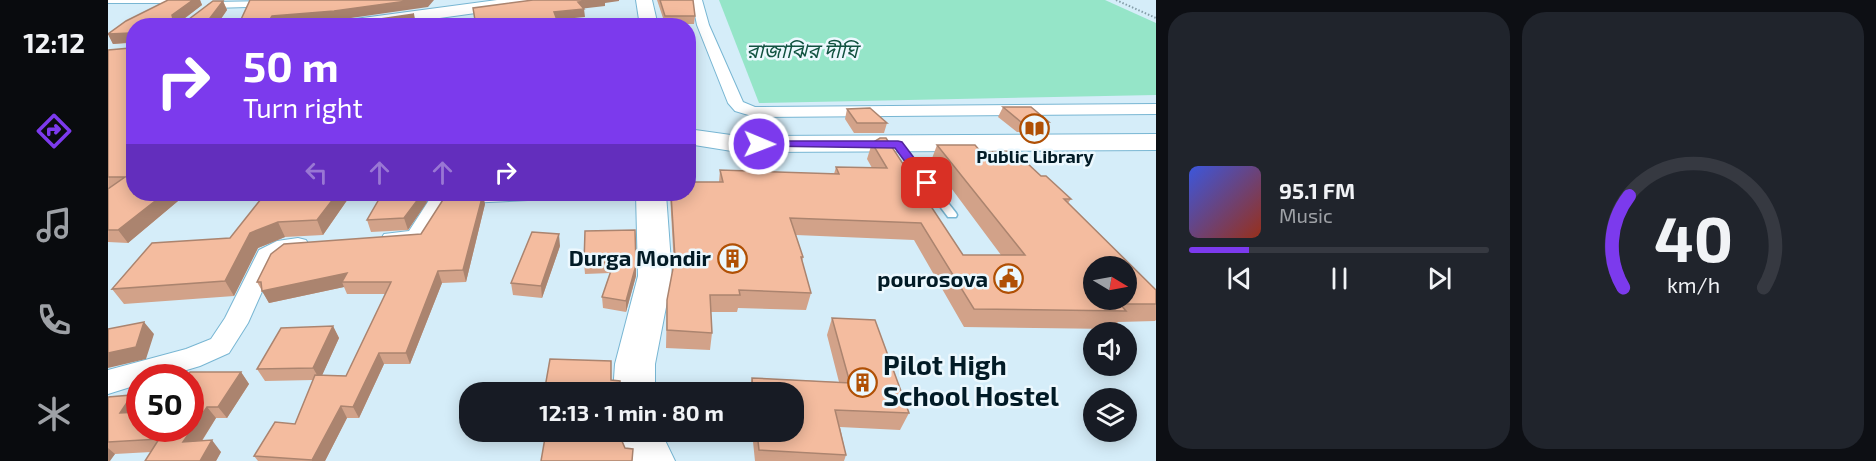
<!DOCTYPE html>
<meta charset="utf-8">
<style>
:root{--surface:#171b24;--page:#20242c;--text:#f1f3f6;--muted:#9ea1a6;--line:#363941;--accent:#7c3aed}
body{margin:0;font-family:"Exo 2","Noto Sans Bengali",sans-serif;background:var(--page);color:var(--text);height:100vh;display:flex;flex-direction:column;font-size:22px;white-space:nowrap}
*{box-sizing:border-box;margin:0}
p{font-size:20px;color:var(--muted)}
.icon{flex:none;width:33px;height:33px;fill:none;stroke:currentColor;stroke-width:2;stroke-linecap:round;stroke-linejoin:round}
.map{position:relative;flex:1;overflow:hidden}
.panel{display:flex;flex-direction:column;gap:12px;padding:12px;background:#0d0f14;width:720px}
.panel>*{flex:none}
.banner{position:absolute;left:18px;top:18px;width:570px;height:183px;border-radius:24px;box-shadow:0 3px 15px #0003;background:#7c3aed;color:#fff;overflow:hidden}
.needle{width:39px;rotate:100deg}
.tools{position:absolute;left:975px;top:256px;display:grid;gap:12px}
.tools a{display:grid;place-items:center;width:54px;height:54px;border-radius:50%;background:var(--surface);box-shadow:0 3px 15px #0003;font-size:30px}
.speed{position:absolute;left:18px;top:364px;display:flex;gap:12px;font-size:30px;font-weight:700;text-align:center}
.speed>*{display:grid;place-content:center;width:78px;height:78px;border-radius:50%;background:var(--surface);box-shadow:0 3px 15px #0003;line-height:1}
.speed .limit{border:9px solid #d22;background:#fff;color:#111}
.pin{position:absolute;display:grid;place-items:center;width:51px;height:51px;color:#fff;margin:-26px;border-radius:12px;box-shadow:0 3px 9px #0006}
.me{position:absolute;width:66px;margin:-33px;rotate:91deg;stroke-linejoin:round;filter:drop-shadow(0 0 4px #0008)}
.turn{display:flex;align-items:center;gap:21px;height:126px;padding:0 18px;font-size:27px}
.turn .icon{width:78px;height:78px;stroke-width:2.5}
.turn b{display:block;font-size:42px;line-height:51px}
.lanes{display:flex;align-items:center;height:57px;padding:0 18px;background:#0003;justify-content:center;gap:30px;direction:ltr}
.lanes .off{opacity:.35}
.panel .card{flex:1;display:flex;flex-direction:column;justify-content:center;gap:9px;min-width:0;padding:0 21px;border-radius:24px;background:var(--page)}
.panel .dial{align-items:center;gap:0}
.dial svg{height:156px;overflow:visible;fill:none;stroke:var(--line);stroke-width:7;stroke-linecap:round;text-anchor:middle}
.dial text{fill:var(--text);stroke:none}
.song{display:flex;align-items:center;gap:18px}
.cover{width:72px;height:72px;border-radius:9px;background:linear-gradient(135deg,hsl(230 70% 55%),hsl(10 70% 35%))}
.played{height:6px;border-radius:3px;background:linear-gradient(90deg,var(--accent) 20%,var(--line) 20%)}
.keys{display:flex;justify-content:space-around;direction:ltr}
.panel .tiles{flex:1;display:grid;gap:12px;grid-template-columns:repeat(2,1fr)}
.trip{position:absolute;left:351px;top:382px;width:345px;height:60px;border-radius:24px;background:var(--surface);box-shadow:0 3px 15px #0003;font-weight:700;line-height:60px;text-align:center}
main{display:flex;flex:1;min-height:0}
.menu{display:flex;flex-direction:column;width:108px;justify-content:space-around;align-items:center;background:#090b0e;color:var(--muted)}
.menu .icon{width:42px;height:42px}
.menu .active{color:var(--accent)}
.menu b{font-size:27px;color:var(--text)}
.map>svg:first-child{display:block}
.water{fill:#95e5c8}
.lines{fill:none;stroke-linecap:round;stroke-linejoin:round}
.lane-casing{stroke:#78b6d3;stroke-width:3}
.street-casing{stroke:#78b6d3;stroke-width:2}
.secondary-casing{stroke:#78b6d3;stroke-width:2}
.path{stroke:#859ea9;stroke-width:2;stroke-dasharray:1.5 2;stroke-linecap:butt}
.lane{fill:#fff;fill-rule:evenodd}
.street{fill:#fff;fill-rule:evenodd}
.secondary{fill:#fff;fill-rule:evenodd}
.wall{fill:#d2a289}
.shaded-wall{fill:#ab846f}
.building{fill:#f4bc9f;stroke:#ab846f;stroke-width:1.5;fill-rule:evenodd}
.route{fill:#7c3aed;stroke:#51269a;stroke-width:1.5}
.labels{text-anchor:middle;stroke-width:5;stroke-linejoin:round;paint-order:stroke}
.far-poi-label{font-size:18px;font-weight:bold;fill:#021b26;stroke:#ecf8fe}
.far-water-label{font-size:20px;font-style:italic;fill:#115240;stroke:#ecf8fe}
.poi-label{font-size:22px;font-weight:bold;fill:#021b26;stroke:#ecf8fe;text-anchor:end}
.near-poi-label{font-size:27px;font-weight:bold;fill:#021b26;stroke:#ecf8fe;text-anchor:start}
</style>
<main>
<nav class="menu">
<b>12:12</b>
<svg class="icon active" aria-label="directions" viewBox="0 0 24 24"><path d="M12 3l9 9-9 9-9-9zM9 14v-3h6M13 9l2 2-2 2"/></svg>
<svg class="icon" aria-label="music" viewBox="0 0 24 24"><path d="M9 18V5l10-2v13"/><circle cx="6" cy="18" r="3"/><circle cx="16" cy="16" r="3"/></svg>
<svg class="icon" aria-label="phone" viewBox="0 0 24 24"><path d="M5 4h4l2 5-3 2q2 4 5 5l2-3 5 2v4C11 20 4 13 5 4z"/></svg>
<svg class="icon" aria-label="climate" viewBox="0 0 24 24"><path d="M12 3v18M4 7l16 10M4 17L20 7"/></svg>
</nav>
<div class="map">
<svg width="1048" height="461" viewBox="0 0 1048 461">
<rect width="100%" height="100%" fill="#d5edf9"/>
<path class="water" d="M611,0H997L1048,23V95L651,103Z"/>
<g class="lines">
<defs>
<path id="lane" d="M790,142L793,143L848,213L849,215L848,217H840L786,145Z"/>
<path id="street" d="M0,0H90L85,3H0Z
M584,0H594L601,25L635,102L647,107L1048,104V114L647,117L627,111L620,103L589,25Z
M168,1L172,2V6L105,8L100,5L105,2Z
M325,194H430L427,198L420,200L339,204L316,243L284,246L276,244L273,239L276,234L301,231Z
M190,238L198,240L201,245L198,250L181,253L168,260L140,323L121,353L92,366L52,378H32V384L0,394V370L78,349L103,339L117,318L151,250L169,241Z"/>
<path id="secondary" d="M389,0H433L425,5L274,26H224L232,21Z
M528,0H544L550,26H532Z
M580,129L630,136L1048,134V150L630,152L580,144Z
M528,194H558L564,276L547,364V393H505L507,364L530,276Z
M507,432H553L567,461H519Z"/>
</defs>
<use href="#lane" class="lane-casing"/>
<use href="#street" class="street-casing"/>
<use href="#secondary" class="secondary-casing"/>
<path class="path" d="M1008,0L1048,18"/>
<use href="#lane" class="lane"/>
<use href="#street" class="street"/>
<use href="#secondary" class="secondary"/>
</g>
<path class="wall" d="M60,0H92L94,5L76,19H81L105,1H115L119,10L108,26H26V194H153L150,196H76L20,243L0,242V50L22,48V43L5,44L0,34L18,21Z
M549,0H585L587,16L586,24H557Z
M895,107L941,122L936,132H909L890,117Z
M739,109L779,123L776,133H746L737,119Z
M764,143L855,255H893L823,161L829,145L873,152L933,176L963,199L960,203L1048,290V320L1047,321L1010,322L1004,329L856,327L806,240L688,235L695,257L694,262L703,293L698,310L630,308L629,312H603L604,333L602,350L558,348L559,300L566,267L562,194H580L611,182L612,170L726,174L728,167L764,168L759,159Z
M242,196L215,235L177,237L150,248L126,296L16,304L4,289L122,238Z
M319,202L300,230L263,232L259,220Z
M377,204L358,282L334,283L302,364H276L251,418H239L217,461H150L146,456L187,424L205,380L157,381L149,369L225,326L231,338L214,375L238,376L278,294H239L236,287L161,303L149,282L313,234Z
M477,231L528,276L518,312L495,308L494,297L502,273L477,274L476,263Z
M452,246L434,298L405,295L403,283Z
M724,318L801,413L792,430L732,427L738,455L736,461H647L644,432H686V393H640L644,378L731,382L719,335Z
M133,372L141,384L119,418H108L94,441L113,452L108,461H37L43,452L7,454L0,461V397L24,395L32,402V429H82V378Z"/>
<path class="shaded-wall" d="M85,0H92L94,5L69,24V26L64,15Z
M306,0H326L320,7L229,20L158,26L164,16Z
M485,0H511V1L497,3V6L471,9L470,2Z
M115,1L119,10L108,26H96Z
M476,9L477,17L446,20V12Z
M306,14L308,24L296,26H278L286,18Z
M449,20V26H387Z
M22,33L26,42L5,44L0,34Z
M56,194H75L76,196L20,243L10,230Z
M229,194H241L242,196L215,235L209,220Z
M314,194H316L319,202L300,230L296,218Z
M375,194L377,204L358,282L355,270Z
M170,222L177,237L150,248L126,296L117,281L142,233Z
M451,234L452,246L434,298L433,286Z
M528,265V276L518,312V301Z
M330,271L334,283L302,364L298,353Z
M239,273L234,282L236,287L161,303L154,291Z
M36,322L46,334L38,359L0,368V353Z
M225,326L231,338L212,380L205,368Z
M271,353L276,364L251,418L245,407Z
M133,372L141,384L119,418L110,407Z
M24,395L32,402V412L12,413Z
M233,406L239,418L217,461H204V460Z
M99,407L108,418L86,453L75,442Z
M104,440L113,452L108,461H92Z
M0,448L7,454L2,461H0Z"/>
<path class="building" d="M60,0H85L64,15L65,19H81L105,1H115L96,26H26V194H56L10,230H0V189L17,177H0V50L22,48V33L0,34L18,21Z
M142,0H306L226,11L164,16L158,26H130Z
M425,0H485L470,2L476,9L446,12L449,20L387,26H368L365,8Z
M552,0H585L587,16H557Z
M306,14L286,18L278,26H224L232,19H272Z
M895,107H923L941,122H913Z
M762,108L779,123H749L739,109Z
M772,138H778L855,255H917L829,145H867L873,152L906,151L933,176H938L963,199H956L1048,290V304H1012L1018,311L866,309L813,223L682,218L695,257H693L703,293L631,290L632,295H602L604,333L559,330V300L567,258L563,194H580V182H615L612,170L731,174L728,167L779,168L764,143ZM986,267H1018V300H986Z
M157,194H229L209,220L170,222L142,233L117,281L4,289L44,243L122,238Z
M274,194H314L296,218L259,220Z
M375,194L355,270L330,271L298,353H271L245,407L233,406L204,460L146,456L167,422L187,424L207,375L238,376L283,282H234L239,273L154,291L153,282H149L163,254L176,244L313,234L338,195Z
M527,230L528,265L518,301L494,297L506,262L476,263L477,231Z
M424,232L451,234L433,286L403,283Z
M724,318L767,320L801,413L727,410L738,455L651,450L649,432H686V393H645L644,378L742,383Z
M36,322L28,347L0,353V329Z
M225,326L205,368L149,369L173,328Z
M442,359L503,361V380L512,381V393H436Z
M82,372H133L110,407H99L75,442L104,440L92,461H37L51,439L0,442V397L24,395L12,413L32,412V429H82V378H78Z
M438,432H510L517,448L525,449L524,461H433Z"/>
<path class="route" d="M651,141H790L794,142L825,183L824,186H815L787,148L647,146V142Z"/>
<defs>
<symbol id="library-ring" viewBox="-11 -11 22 22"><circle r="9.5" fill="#ecf8fe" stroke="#b05005" stroke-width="1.5"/><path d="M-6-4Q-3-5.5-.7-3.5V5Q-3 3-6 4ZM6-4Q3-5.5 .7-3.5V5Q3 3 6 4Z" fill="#b05005"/></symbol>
<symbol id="building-ring" viewBox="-11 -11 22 22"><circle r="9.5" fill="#ecf8fe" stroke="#b05005" stroke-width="1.5"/><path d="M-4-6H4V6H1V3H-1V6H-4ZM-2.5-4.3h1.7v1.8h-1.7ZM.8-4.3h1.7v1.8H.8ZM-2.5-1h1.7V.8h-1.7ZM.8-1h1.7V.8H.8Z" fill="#b05005"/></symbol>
<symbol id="civic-ring" viewBox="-11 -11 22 22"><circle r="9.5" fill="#ecf8fe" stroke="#b05005" stroke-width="1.5"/><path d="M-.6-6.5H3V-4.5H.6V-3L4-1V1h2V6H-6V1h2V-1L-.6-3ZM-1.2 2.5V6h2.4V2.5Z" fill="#b05005"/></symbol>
</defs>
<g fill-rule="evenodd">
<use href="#library-ring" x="910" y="112" width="33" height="33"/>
<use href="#building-ring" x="608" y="242" width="33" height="33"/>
<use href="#civic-ring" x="884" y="262" width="33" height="33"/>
<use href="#building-ring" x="738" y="366" width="33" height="33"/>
</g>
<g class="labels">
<g class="far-poi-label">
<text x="927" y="163">Public Library</text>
</g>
<g class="far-water-label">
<text x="694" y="58">রাজাঝির দীঘি</text>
</g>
<g class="poi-label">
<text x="603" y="266">Durga Mondir</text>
<text x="880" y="287">pourosova</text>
</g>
<g class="near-poi-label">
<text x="775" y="375">Pilot High<tspan x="775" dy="31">School Hostel</tspan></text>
</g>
</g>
</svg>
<div class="tools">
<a><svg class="needle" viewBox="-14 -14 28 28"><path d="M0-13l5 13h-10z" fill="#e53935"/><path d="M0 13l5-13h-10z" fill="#9ea1a6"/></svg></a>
<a><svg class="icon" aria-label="sound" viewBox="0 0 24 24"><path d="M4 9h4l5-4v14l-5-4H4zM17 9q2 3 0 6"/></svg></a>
<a><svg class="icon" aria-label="layers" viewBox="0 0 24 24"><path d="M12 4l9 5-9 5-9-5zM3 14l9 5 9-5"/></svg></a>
</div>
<div class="speed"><div class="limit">50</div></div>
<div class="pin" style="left:819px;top:183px;background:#d93025"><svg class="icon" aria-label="arrive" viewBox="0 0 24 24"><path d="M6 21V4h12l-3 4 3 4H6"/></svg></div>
<svg class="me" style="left:651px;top:144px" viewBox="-20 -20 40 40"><circle r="17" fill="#7c3aed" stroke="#fff" stroke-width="3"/><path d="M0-11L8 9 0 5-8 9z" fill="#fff"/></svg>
<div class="trip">12:13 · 1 min · 80 m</div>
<div class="banner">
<div class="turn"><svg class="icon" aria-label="right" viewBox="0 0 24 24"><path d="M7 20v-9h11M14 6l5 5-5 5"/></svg><div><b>50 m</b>Turn right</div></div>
<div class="lanes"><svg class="icon off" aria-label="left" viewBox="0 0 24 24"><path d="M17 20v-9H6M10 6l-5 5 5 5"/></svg><svg class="icon off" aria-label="ahead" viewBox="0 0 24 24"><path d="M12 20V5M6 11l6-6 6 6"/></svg><svg class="icon off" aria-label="ahead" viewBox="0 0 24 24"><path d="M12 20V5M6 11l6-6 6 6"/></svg><svg class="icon" aria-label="right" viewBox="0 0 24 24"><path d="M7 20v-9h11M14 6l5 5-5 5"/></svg></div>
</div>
</div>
<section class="panel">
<div class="tiles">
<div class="card">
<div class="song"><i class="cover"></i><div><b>95.1 FM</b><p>Music</p></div></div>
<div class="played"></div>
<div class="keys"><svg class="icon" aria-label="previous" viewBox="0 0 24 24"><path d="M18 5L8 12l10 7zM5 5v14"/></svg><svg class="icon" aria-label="pause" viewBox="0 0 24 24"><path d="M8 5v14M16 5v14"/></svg><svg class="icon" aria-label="next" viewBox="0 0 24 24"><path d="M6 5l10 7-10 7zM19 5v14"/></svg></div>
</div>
<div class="card dial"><svg viewBox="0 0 100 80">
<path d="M14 69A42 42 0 1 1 86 69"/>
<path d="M14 69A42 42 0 0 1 17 22" stroke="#7c3aed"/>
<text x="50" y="56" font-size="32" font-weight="700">40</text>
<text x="50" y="72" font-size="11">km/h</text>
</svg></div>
</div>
</section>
</main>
